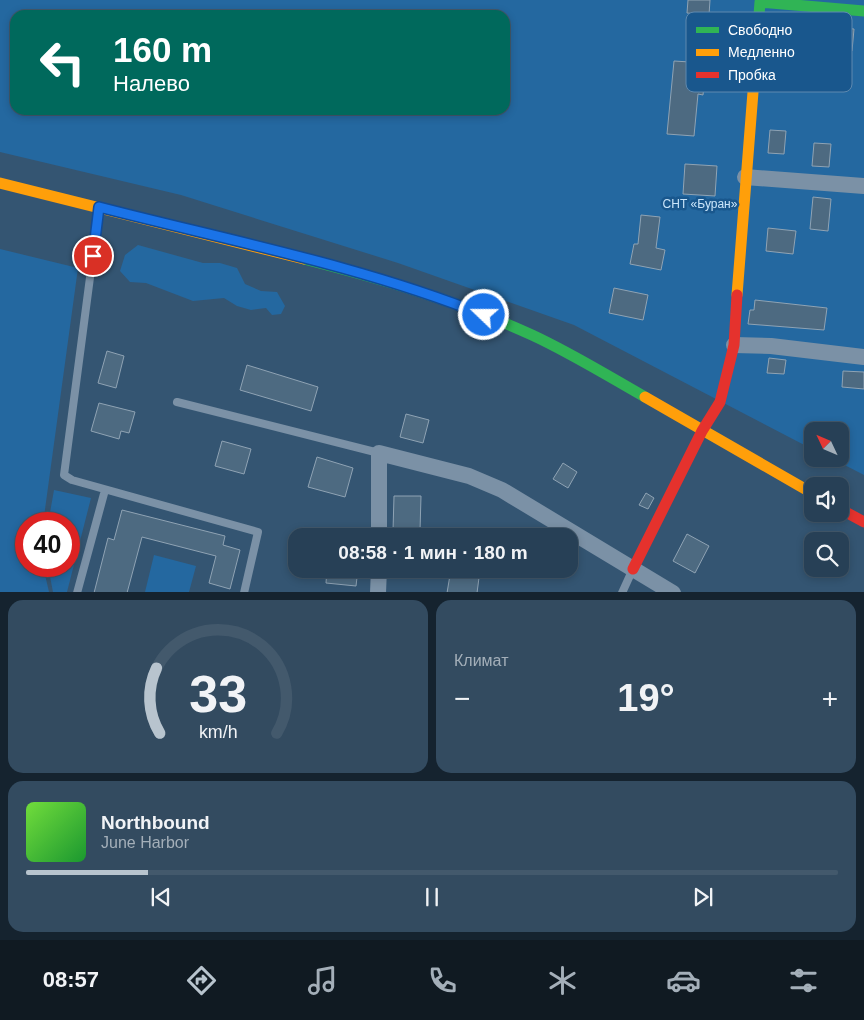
<!DOCTYPE html>
<html lang="ru">
<meta charset="utf-8">
<style>
:root{--surface:#274056;--page:#334b60;--text:#f1f3f6;--muted:#a4afb9;--line:#43596c;--accent:#b8c4ce}
body{margin:0;font-family:Helvetica,sans-serif;background:var(--page);color:var(--text);height:100vh;display:flex;flex-direction:column;font-size:19px;white-space:nowrap}
*{box-sizing:border-box;margin:0}
p{font-size:16px;color:var(--muted)}
.icon{flex:none;width:28px;height:28px;fill:none;stroke:currentColor;stroke-width:2;stroke-linecap:round;stroke-linejoin:round}
.map{position:relative;height:592px;overflow:hidden}
.side{display:flex;flex-direction:column;gap:8px;padding:8px;background:#15232f;flex:1}
.side>*{flex:none}
.banner{position:absolute;left:10px;top:10px;width:500px;height:105px;border-radius:15px;box-shadow:0 2px 8px #0003,0 0 0 1px var(--line);background:#00695c;color:#fff;overflow:hidden}
.needle{width:32px;rotate:314deg}
.fabs{position:absolute;left:804px;top:422px;display:grid;gap:10px}
.fabs a{display:grid;place-items:center;width:45px;height:45px;border-radius:10px;background:var(--surface);box-shadow:0 2px 8px #0003,0 0 0 1px var(--line);font-size:25px}
.speed{position:absolute;left:15px;top:512px;display:flex;gap:10px;font-size:25px;font-weight:700;text-align:center}
.speed>*{display:grid;place-content:center;width:65px;height:65px;border-radius:50%;background:var(--surface);box-shadow:0 2px 8px #0003,0 0 0 1px var(--line);line-height:1}
.speed .limit{border:8px solid #d22;background:#fff;color:#111}
.pin{position:absolute;display:grid;place-items:center;width:42px;height:42px;color:#fff;margin:-21px;border:2px solid #fff;border-radius:50%;box-shadow:0 1px 5px #0007}
.me{position:absolute;width:55px;margin:-28px;rotate:292deg;stroke-linejoin:round;filter:drop-shadow(0 0 4px #0008)}
.turn{display:flex;align-items:center;gap:18px;height:105px;padding:0 20px;font-size:22px}
.turn .icon{width:65px;height:65px;stroke-width:2.5}
.turn b{display:block;font-size:35px;line-height:42px}
.big{font-size:38px;font-weight:700;line-height:1.1}
.side .widget{flex:1;display:flex;flex-direction:column;justify-content:center;gap:8px;min-width:0;padding:0 18px;border-radius:15px;background:var(--page)}
.side .dial{align-items:center;gap:0}
.dial svg{height:130px;overflow:visible;fill:none;stroke:var(--line);stroke-width:7;stroke-linecap:round;text-anchor:middle}
.dial text{fill:var(--text);stroke:none}
.song{display:flex;align-items:center;gap:15px}
.cover{width:60px;height:60px;border-radius:8px;background:linear-gradient(135deg,hsl(100 70% 55%),hsl(130 70% 35%))}
.played{height:5px;border-radius:2px;background:linear-gradient(90deg,var(--accent) 15%,var(--line) 15%)}
.keys{display:flex;justify-content:space-around;direction:ltr}
.heat{display:flex;justify-content:space-between;align-items:center;font-size:28px;direction:ltr}
.side .tiles{flex:1;display:grid;gap:8px;grid-template-columns:1fr 1fr}
.widget:last-child{grid-column:span 2}
.trip{position:absolute;left:288px;top:528px;width:290px;height:50px;border-radius:15px;background:var(--surface);box-shadow:0 2px 8px #0003,0 0 0 1px var(--line);font-weight:700;line-height:50px;text-align:center}
.tabs{display:flex;height:80px;justify-content:space-around;align-items:center;background:#101a22;color:var(--muted)}
.tabs .icon{width:35px;height:35px}
.tabs .active{color:var(--accent)}
.tabs b{font-size:22px;color:var(--text)}
.map>svg:first-child{display:block}
.green{fill:#2468a0;fill-rule:evenodd}
.building{fill:#4d6a81;stroke:#8fa3b4}
.lines{fill:none;stroke-linecap:round;stroke-linejoin:round}
.lane{stroke:#7b91a6;stroke-width:8}
.street{stroke:#7b91a6;stroke-width:16}
.fast{stroke:#30b455;stroke-width:11}
.slow{stroke:#ff9f0a;stroke-width:11}
.jam{stroke:#e5322d;stroke-width:11}
.route-casing{stroke:#114b97;stroke-width:12}
.route{stroke:#1a73e8;stroke-width:9}
.labels{text-anchor:middle;stroke-width:5;stroke-linejoin:round;paint-order:stroke}
.park-label{font-size:12px;fill:#cae5fa;stroke:#19578d}
.key{fill:#19578d;stroke:#5e89af;stroke-width:1}
.key-label{font-size:14px;fill:#fff}
</style>
<div class="map">
<svg width="864" height="593" viewBox="0 0 864 593">
<rect width="100%" height="100%" fill="#345572"/>
<path class="green" d="M0,0H864V475L833,459H840V431H812V449L574,325L398,263L181,195L0,152ZM15,15H505V110H15Z
M138,245L203,263H220L237,268L245,284L261,291L277,292L285,306L281,314L272,315L266,308L251,310L237,306L224,298L193,301L146,283L130,282L120,271L125,255Z
M0,249L78,268L43,524H26V566H43L49,592H0Z
M54,490L91,498L67,592H53L48,566H69V524H48Z
M154,555L196,566L189,592H145Z"/>
<path class="building" d="M688,0H710L709,15L687,13Z
M832,27L854,29L852,51L830,49Z
M674,61L706,63L703,95L698,94L694,136L667,134Z
M770,130L786,131L784,154L768,153Z
M814,143L831,144L829,167L812,166Z
M685,164L717,166L715,196L683,194Z
M813,197L831,199L828,231L810,229Z
M641,215L660,217L656,248L665,250L661,270L630,264L634,244H638Z
M768,228L796,231L793,254L766,251Z
M614,288L648,295L643,320L609,313Z
M755,300L827,308L824,330L748,324L750,310H754Z
M107,351L124,356L116,388L98,383Z
M769,358L786,360L784,374L767,373Z
M247,365L318,387L311,411L240,390Z
M843,371L864,372V389L842,387Z
M99,403L135,412L129,433L121,431L119,439L91,431Z
M406,414L429,420L423,443L400,437Z
M222,441L251,449L244,474L215,466Z
M317,457L353,468L345,497L308,487Z
M563,463L577,472L568,488L553,479Z
M646,493L654,498L648,509L639,505Z
M394,496H421L420,531H393Z
M122,510L225,536L223,545L240,550L230,589L209,583L216,556L142,537L127,593H94L108,538L114,540Z
M687,534L709,546L695,573L673,561Z
M327,569H358L356,586L326,583Z
M451,569L480,570L477,593H447Z"/>
<g class="lines">
<path class="lane" d="M99,209L64,475L72,480L258,532L244,593
M177,402L379,453
M77,593L105,490
M622,593L632,571"/>
<path class="street" d="M745,177L864,186
M734,345L771,346L864,357
M379,536V453L469,476L502,490L673,593
M378,593L379,569"/>
<path class="fast" d="M756,54L760,2L864,11
M304,259C382,279 458,301 532,335C571,353 608,376 645,397"/>
<path class="slow" d="M0,183L304,259
M737,295L756,54
M645,397L812,493"/>
<path class="jam" d="M840,509L864,522
M633,569L702,431L720,402L734,345L737,295"/>
</g>
<g class="lines">
<defs>
<path id="route" d="M93,256L99,207C227,240 362,266 484,315"/>
</defs>
<use href="#route" class="route-casing"/>
<use href="#route" class="route"/>
</g>
<g class="labels">
<g class="park-label">
<text x="700" y="208">СНТ «Буран»</text>
</g>
</g>
<rect x="686" y="12" width="166" height="80" rx="8" class="key"/>
<rect x="696" y="27" width="23" height="6" fill="#30b455"/>
<rect x="696" y="49" width="23" height="7" fill="#ff9f0a"/>
<rect x="696" y="72" width="23" height="6" fill="#e5322d"/>
<g class="key-label">
<text x="728" y="35">Свободно</text>
<text x="728" y="57">Медленно</text>
<text x="728" y="80">Пробка</text>
</g>
</svg>
<div class="fabs">
<a><svg class="needle" viewBox="-14 -14 28 28"><path d="M0-13l5 13h-10z" fill="#e53935"/><path d="M0 13l5-13h-10z" fill="#a4afb9"/></svg></a>
<a><svg class="icon" aria-label="sound" viewBox="0 0 24 24"><path d="M4 9h4l5-4v14l-5-4H4zM17 9q2 3 0 6"/></svg></a>
<a><svg class="icon" aria-label="search" viewBox="0 0 24 24"><circle cx="10" cy="10" r="6"/><path d="M15 15l6 6"/></svg></a>
</div>
<div class="speed"><div class="limit">40</div></div>
<div class="pin" style="left:93px;top:256px;background:#d93025"><svg class="icon" aria-label="arrive" viewBox="0 0 24 24"><path d="M6 21V4h12l-3 4 3 4H6"/></svg></div>
<svg class="me" style="left:484px;top:315px" viewBox="-20 -20 40 40"><circle r="17" fill="#1a73e8" stroke="#fff" stroke-width="3"/><path d="M0-11L8 9 0 5-8 9z" fill="#fff"/></svg>
<div class="trip">08:58 · 1 мин · 180 m</div>
<div class="banner">
<div class="turn"><svg class="icon" aria-label="left" viewBox="0 0 24 24"><path d="M17 20v-9H6M10 6l-5 5 5 5"/></svg><div><b>160 m</b>Налево</div></div>
</div>
</div>
<section class="side">
<div class="tiles">
<div class="widget dial"><svg viewBox="0 0 100 80">
<path d="M14 69A42 42 0 1 1 86 69"/>
<path d="M14 69A42 42 0 0 1 12 29" stroke="#b8c4ce"/>
<text x="50" y="56" font-size="32" font-weight="700">33</text>
<text x="50" y="72" font-size="11">km/h</text>
</svg></div>
<div class="widget"><p>Климат</p>
<div class="heat"><a>−</a><b class="big">19°</b><a>+</a></div>
</div>
<div class="widget">
<div class="song"><i class="cover"></i><div><b>Northbound</b><p>June Harbor</p></div></div>
<div class="played"></div>
<div class="keys"><svg class="icon" aria-label="previous" viewBox="0 0 24 24"><path d="M18 5L8 12l10 7zM5 5v14"/></svg><svg class="icon" aria-label="pause" viewBox="0 0 24 24"><path d="M8 5v14M16 5v14"/></svg><svg class="icon" aria-label="next" viewBox="0 0 24 24"><path d="M6 5l10 7-10 7zM19 5v14"/></svg></div>
</div>
</div>
</section>
<nav class="tabs">
<b>08:57</b>
<svg class="icon active" aria-label="directions" viewBox="0 0 24 24"><path d="M12 3l9 9-9 9-9-9zM9 14v-3h6M13 9l2 2-2 2"/></svg>
<svg class="icon" aria-label="music" viewBox="0 0 24 24"><path d="M9 18V5l10-2v13"/><circle cx="6" cy="18" r="3"/><circle cx="16" cy="16" r="3"/></svg>
<svg class="icon" aria-label="phone" viewBox="0 0 24 24"><path d="M5 4h4l2 5-3 2q2 4 5 5l2-3 5 2v4C11 20 4 13 5 4z"/></svg>
<svg class="icon" aria-label="climate" viewBox="0 0 24 24"><path d="M12 3v18M4 7l16 10M4 17L20 7"/></svg>
<svg class="icon" aria-label="car" viewBox="0 0 24 24"><path d="M5 17H2v-5l4-1 3-4h7l3 4 3 1v5h-3M9 17h6M6 11h13"/><circle cx="7" cy="17" r="2"/><circle cx="17" cy="17" r="2"/></svg>
<svg class="icon" aria-label="filters" viewBox="0 0 24 24"><path d="M4 7h16M4 17h16"/><circle cx="9" cy="7" r="2"/><circle cx="15" cy="17" r="2"/></svg>
</nav>
